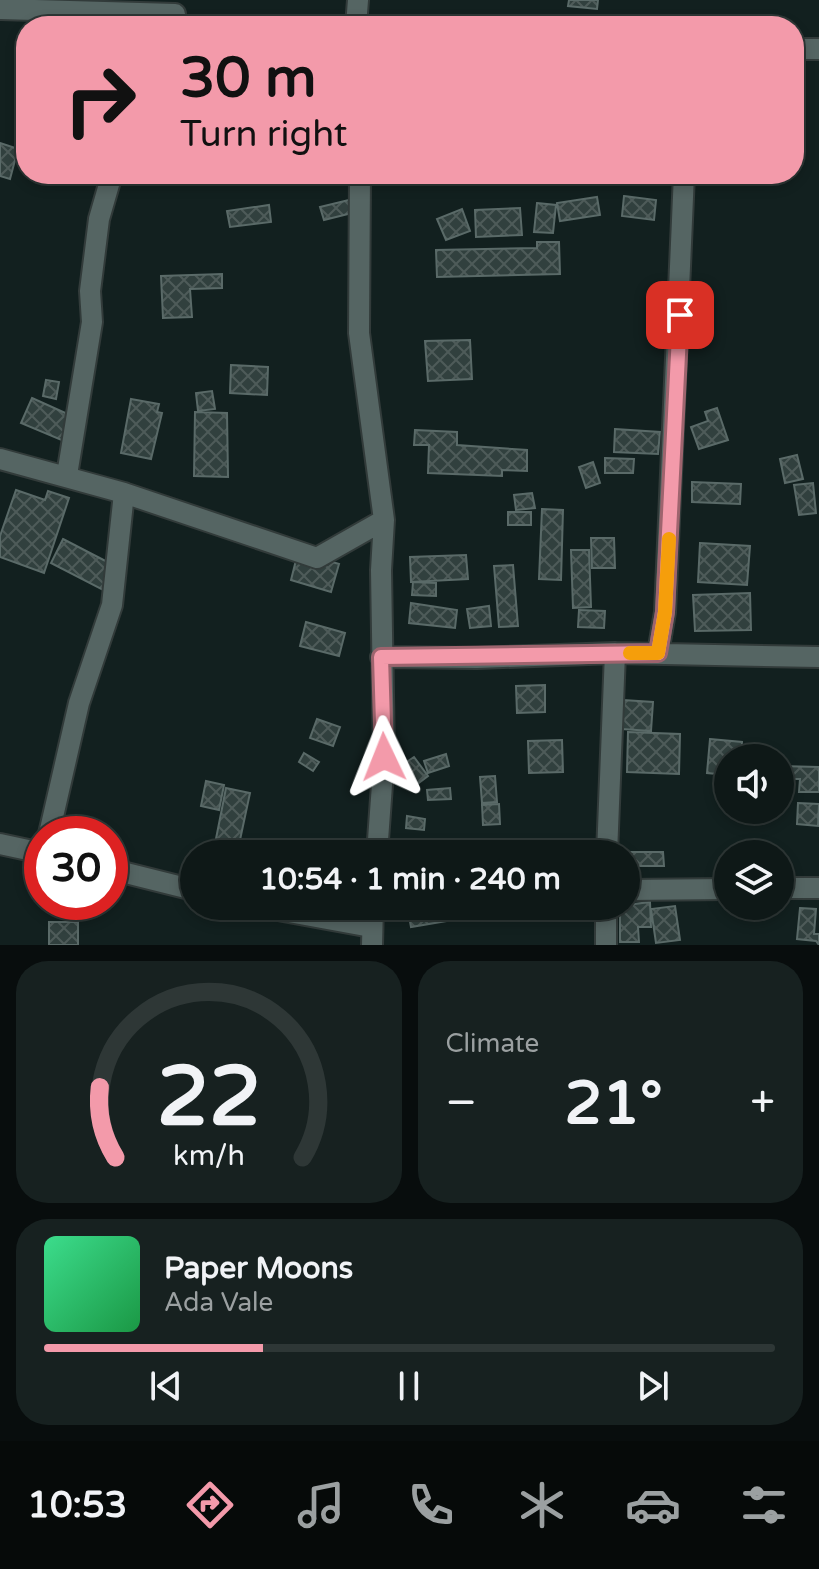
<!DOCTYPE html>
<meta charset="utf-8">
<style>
:root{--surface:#0e1817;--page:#172120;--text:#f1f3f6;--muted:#9ba0a1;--line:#2e3736;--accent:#f39aaa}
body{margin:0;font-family:"Varela Round",sans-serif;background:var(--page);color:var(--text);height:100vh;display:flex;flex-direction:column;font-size:30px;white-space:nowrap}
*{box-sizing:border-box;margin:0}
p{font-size:26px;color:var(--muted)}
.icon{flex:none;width:44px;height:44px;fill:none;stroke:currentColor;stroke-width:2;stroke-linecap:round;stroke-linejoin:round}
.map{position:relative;height:945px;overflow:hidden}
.sheet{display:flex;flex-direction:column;gap:16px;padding:16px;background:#080d0d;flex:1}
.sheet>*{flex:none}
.banner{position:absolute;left:16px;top:16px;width:788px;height:168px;border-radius:32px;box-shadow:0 4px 12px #0003,0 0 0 2px var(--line);background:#f39aaa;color:#111;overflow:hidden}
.buttons{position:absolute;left:714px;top:744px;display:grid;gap:16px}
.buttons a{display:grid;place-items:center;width:80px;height:80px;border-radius:50%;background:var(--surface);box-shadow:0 4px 12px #0003,0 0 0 2px var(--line);font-size:40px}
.speed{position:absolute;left:24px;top:816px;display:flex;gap:16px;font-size:40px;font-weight:700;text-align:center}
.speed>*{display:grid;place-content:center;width:104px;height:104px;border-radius:50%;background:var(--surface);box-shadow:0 4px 12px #0003,0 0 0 2px var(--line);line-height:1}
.speed .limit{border:12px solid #d22;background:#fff;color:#111}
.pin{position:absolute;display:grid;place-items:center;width:68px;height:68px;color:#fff;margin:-34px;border-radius:16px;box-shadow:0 4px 12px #0006}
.me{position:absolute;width:88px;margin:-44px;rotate:358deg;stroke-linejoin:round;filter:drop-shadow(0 0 6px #0008)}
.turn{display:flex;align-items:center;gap:28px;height:168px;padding:0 32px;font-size:36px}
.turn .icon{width:104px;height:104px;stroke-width:2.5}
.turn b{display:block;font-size:56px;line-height:68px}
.big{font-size:60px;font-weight:700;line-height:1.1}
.sheet .widget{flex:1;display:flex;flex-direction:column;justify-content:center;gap:12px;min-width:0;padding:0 28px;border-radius:32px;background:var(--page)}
.sheet .dial{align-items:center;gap:0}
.dial svg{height:208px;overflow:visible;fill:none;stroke:var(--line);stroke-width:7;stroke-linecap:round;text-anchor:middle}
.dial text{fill:var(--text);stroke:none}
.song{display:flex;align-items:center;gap:24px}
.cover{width:96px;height:96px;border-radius:12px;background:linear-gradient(135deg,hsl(150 70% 55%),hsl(140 70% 35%))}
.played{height:8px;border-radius:4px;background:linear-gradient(90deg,var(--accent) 30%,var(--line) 30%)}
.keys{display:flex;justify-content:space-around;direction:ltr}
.heat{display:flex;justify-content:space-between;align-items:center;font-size:44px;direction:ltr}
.sheet .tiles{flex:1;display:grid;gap:16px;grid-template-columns:1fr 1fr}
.widget:last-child{grid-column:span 2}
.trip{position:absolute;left:180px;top:840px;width:460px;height:80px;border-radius:40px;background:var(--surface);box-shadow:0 4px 12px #0003,0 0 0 2px var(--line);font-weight:700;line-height:80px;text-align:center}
.dock{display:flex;height:128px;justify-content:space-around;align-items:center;background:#060a09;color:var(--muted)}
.dock .icon{width:56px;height:56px}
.dock .selected{color:var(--accent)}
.dock b{font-size:36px;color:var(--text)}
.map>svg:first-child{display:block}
.building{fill:url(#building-cross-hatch);stroke:#5a6a68;stroke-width:2}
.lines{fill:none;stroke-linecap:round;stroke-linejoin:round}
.minor-casing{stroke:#323b3a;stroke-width:24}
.minor{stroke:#556563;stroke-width:20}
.route-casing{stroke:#9e646e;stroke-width:20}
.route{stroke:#f39aaa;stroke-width:14}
.slow{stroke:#f59e0b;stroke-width:14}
</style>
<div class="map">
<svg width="819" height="945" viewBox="0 0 819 945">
<defs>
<pattern id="building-cross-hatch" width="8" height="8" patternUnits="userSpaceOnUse" patternTransform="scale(2)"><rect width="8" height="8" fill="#31403e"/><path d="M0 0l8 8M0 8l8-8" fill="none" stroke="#4e5b59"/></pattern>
</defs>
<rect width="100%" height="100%" fill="#12201f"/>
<path class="building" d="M569,0H598L597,9L568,6Z
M0,143L18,149L10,179L0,176Z
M624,196L656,200L654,220L622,216Z
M597,197L600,215L560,221L557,203Z
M349,200L352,213L324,220L320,207Z
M537,203L556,205L553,233L534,232Z
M269,205L271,222L230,227L227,211Z
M520,208L522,235L476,237L475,210Z
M462,209L470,231L446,240L437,219Z
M537,242H559L560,274L437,277L436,250L537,248Z
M222,274V288L190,289L192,317L163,318L161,276Z
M470,340L472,379L428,381L425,341Z
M231,365L268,367L267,395L230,393Z
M46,380L59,382L56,399L43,396Z
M212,391L215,409L198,411L196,393Z
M32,398L81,420L71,444L21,423Z
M131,399L159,404L157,412L162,413L151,459L121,453Z
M717,408L728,440L699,449L691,427L708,421L705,412Z
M195,412L227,413L228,477L194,476Z
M615,429L660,432L658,454L614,452Z
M415,430L457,432V445L527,450V471L502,470V476L428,473L429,445H414Z
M797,455L803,479L785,483L780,459Z
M605,458L634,459L633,473H605Z
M593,462L600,483L586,488L579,467Z
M692,482L741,484L740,504L692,502Z
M813,483L816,513L799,515L794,485Z
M16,490L45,500L48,491L69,498L44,573L0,557V536Z
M532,493L535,508L516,510L514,495Z
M542,509L563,510L561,580L539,579Z
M508,512H531V525H508Z
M591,538H614L615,568H592Z
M63,539L121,569L109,593L51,563Z
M700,543L750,546L747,585L698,582Z
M571,550H589L591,607L573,608Z
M298,552L339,564L331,592L291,580Z
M466,555L468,579L411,582L410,557Z
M513,565L518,626L499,627L494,566Z
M413,582L436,583V596L412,595Z
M750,593L751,630L695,631L693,595Z
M411,603L457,610L455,628L409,623Z
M489,606L491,626L470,628L467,609Z
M579,610L605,611L604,628L578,627Z
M306,622L345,633L339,656L300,646Z
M545,685V712L517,713L516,686Z
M623,700L653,702L651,731L622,729Z
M317,719L340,727L333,746L310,738Z
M628,732L680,734L679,774L627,772Z
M710,739L742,742L741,758H728V775L707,773Z
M562,740L563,772L529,773L528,741Z
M304,753L319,762L313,771L299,762Z
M446,754L449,766L428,773L424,761Z
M414,757L428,776L416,785L402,765Z
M780,766L819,767V792H799L800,779H780Z
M495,776L497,802L482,803L480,777Z
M206,781L224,785L219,810L201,806Z
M226,788L250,793L237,854H213Z
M450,788L451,799L428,800L427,790Z
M798,803L819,804L818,826L797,824Z
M499,804L500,824L483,825L482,805Z
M407,816L425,819L424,830L406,828Z
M406,841L427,842L426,854H406Z
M621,852H663L664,866H626V854Z
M650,902L651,927H638L639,942H620V906Z
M407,906H516L517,909L411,927Z
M675,906L680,940L656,943L651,909Z
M800,908L816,909L814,934H819V945L816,941L797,939Z
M49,922H78V945H49Z"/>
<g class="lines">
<defs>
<path id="minor" d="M0,9L175,14
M356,26L358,0
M794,49H819
M360,174L359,333L384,520L381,570L384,757L377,854
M0,459L124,493L317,558L384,520
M67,475L92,322L90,291L99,219L112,174
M658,653L665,612L684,174
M381,657L477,658L615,653L819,657
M49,834L79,703L112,605L124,493
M0,844L42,853
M607,854L615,653
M110,869L194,890
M780,888H819
M626,890L728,889
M256,906L371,927
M606,906V945
M372,945L373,906"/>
</defs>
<use href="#minor" class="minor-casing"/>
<use href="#minor" class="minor"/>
</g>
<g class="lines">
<defs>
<path id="route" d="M384,757L381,657L658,653L665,612L680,315"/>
</defs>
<use href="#route" class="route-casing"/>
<use href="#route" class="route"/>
<path class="slow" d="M630,653H658L665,612L669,539"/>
</g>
</svg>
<div class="buttons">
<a><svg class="icon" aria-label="sound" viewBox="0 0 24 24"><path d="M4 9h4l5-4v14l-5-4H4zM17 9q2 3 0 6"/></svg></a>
<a><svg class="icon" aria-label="layers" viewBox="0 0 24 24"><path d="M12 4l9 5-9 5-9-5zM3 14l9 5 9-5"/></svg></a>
</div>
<div class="speed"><div class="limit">30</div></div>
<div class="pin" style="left:680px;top:315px;background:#d93025"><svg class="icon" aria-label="arrive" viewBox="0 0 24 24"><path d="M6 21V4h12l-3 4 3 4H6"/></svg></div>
<svg class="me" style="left:384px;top:757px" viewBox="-20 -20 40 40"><path d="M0-17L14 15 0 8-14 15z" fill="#f39aaa" stroke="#fff" stroke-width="4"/></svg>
<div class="trip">10:54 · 1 min · 240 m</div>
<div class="banner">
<div class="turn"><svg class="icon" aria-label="right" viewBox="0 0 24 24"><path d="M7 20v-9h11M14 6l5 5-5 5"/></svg><div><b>30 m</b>Turn right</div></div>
</div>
</div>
<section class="sheet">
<div class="tiles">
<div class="widget dial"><svg viewBox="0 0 100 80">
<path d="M14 69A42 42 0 1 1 86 69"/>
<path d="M14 69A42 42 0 0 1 8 42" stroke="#f39aaa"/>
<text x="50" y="56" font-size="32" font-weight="700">22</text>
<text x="50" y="72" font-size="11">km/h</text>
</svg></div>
<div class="widget"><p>Climate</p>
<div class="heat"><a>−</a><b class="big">21°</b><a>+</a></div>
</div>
<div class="widget">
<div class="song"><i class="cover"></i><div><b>Paper Moons</b><p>Ada Vale</p></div></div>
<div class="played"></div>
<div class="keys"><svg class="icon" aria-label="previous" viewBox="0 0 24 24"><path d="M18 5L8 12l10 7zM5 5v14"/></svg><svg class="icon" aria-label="pause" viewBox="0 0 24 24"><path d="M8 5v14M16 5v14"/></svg><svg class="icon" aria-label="next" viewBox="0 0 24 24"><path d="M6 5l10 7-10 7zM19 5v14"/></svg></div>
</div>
</div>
</section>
<nav class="dock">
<b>10:53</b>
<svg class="icon selected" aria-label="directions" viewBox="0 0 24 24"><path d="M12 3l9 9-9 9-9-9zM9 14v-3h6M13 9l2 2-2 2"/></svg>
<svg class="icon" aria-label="music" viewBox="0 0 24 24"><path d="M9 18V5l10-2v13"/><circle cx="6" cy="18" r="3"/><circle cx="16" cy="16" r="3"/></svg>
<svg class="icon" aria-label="phone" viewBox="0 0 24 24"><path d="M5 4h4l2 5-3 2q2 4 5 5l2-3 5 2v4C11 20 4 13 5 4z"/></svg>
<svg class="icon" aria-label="climate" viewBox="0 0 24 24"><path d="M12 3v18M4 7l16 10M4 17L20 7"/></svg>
<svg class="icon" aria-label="car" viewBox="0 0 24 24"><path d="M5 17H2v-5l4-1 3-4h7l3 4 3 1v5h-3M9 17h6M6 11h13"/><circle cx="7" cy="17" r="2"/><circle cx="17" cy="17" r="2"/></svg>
<svg class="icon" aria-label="filters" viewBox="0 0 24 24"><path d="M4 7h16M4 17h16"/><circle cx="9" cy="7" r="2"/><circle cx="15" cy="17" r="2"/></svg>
</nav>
